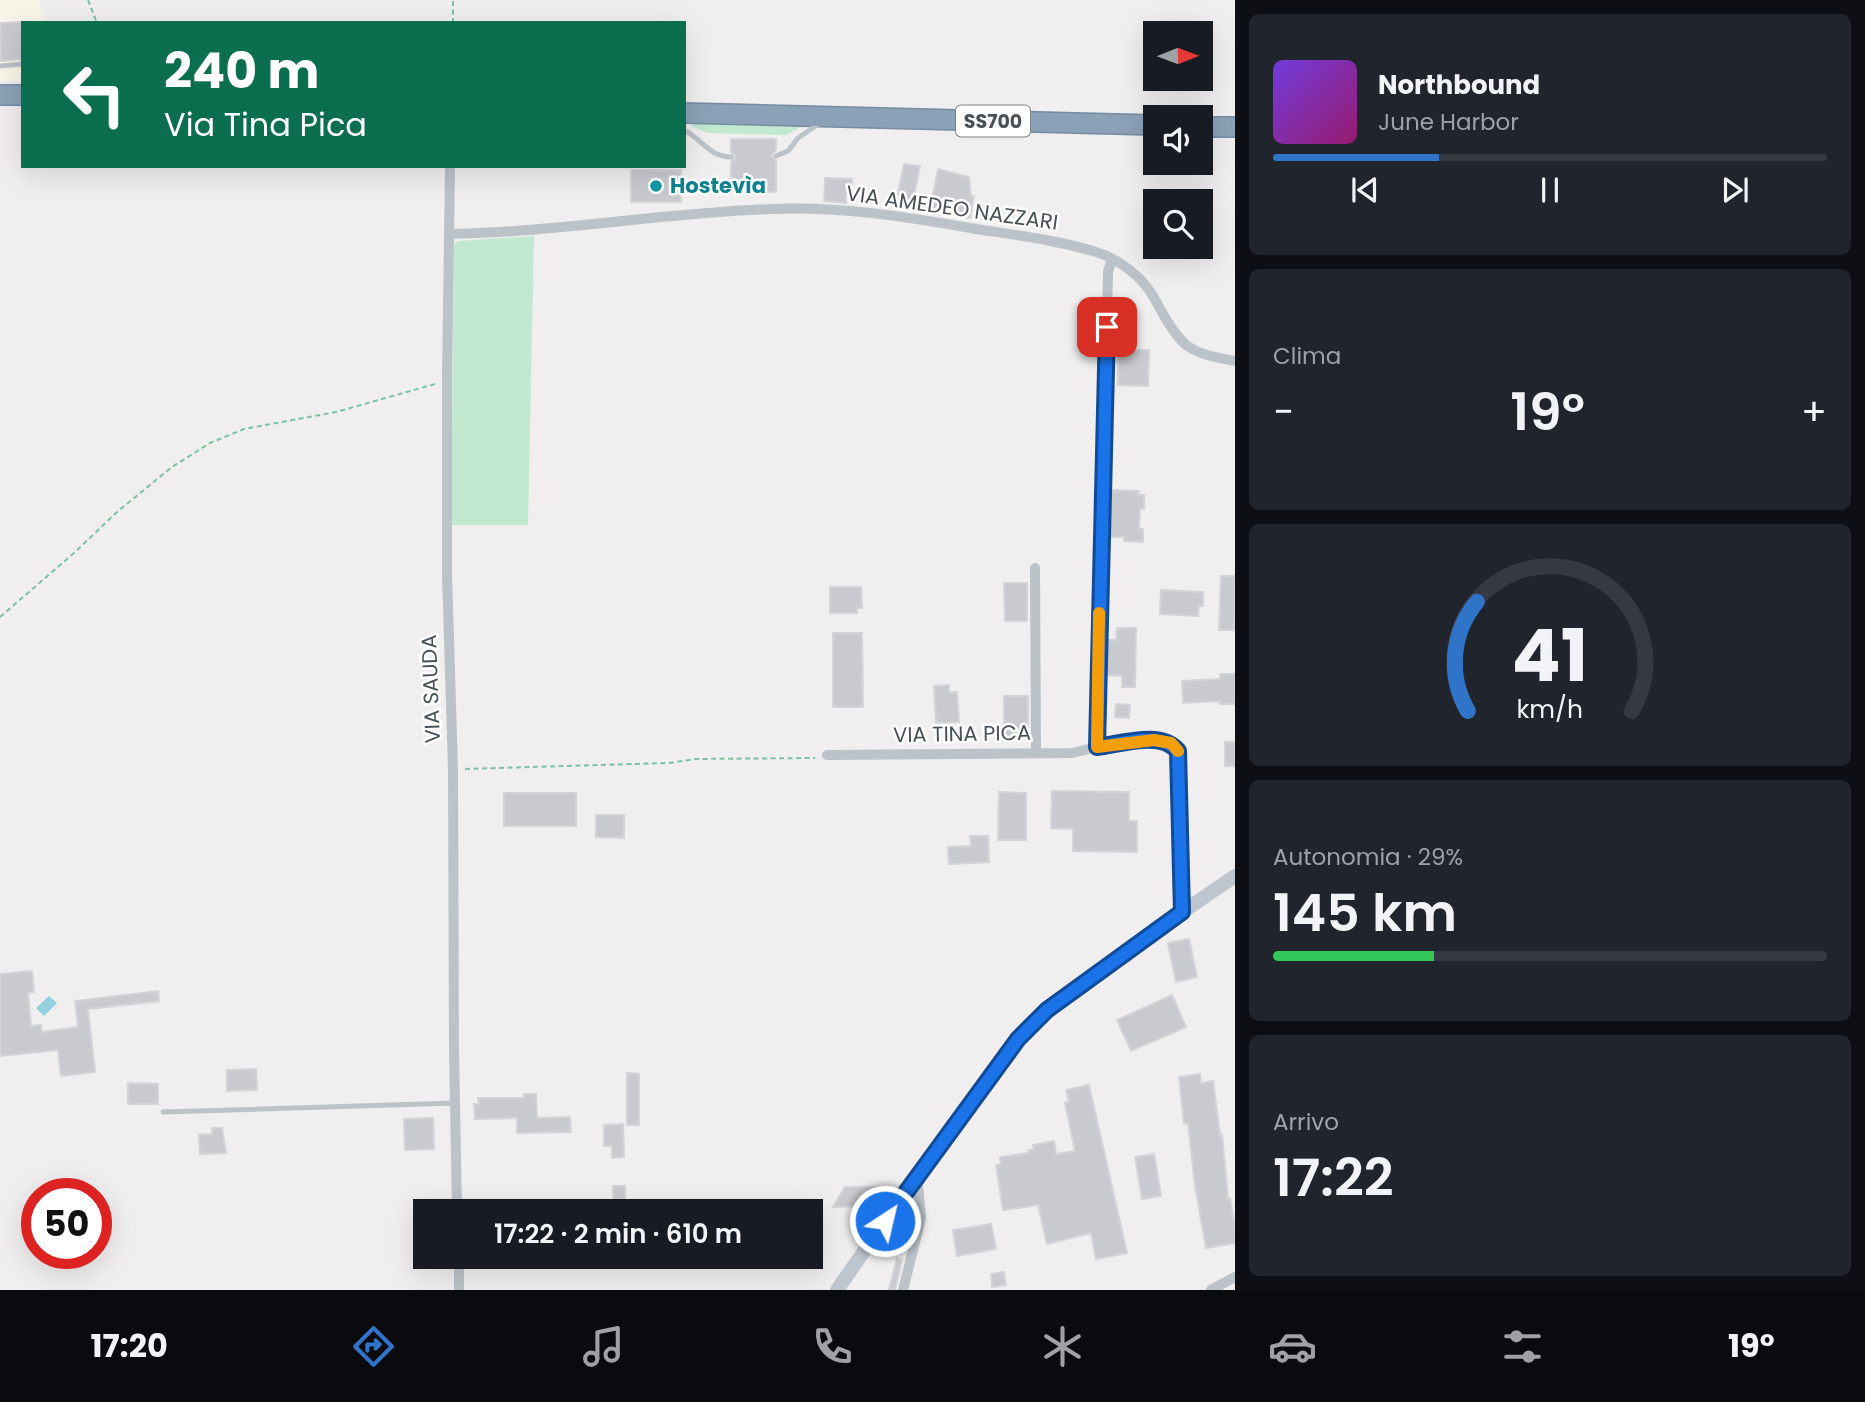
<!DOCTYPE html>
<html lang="it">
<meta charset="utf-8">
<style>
:root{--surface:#171b24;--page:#20242c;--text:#f1f3f6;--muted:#9ea1a6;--line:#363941;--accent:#2f74c9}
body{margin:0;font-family:Poppins,sans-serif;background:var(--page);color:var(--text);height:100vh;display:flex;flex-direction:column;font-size:26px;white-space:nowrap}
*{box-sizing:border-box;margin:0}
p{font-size:23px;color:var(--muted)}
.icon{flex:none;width:38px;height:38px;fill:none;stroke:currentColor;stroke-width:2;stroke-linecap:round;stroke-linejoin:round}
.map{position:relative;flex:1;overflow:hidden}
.details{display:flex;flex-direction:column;gap:14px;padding:14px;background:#0d0f14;width:630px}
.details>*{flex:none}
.banner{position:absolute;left:21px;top:21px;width:665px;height:147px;border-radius:0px;box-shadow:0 7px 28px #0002;background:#0b6e4f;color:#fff;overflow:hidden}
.needle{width:46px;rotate:89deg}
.buttons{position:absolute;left:1143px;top:21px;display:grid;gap:14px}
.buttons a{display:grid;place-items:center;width:70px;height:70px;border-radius:0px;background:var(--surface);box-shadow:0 7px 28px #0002;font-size:35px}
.speed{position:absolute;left:21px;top:1178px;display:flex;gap:14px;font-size:35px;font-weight:700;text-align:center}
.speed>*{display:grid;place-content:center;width:91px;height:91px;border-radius:50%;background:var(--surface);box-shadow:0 7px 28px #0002;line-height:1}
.speed .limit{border:10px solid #d22;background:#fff;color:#111}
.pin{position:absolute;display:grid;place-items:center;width:60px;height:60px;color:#fff;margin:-30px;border-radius:14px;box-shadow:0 4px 10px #0006}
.me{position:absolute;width:77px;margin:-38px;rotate:35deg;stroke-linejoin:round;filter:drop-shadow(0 0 5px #0008)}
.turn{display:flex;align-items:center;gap:24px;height:147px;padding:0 28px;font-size:32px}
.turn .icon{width:91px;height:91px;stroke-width:2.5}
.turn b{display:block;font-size:49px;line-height:60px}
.big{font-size:52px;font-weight:600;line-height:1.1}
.details .tile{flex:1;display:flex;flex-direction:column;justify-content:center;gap:10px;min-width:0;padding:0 24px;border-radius:10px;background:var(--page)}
.details .dial{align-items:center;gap:0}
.dial svg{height:182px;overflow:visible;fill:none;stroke:var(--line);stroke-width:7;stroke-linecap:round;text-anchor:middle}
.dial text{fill:var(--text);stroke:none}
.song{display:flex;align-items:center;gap:21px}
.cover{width:84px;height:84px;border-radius:10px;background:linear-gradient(135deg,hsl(260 70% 55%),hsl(320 70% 35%))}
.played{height:7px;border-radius:4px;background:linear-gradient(90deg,var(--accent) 30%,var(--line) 30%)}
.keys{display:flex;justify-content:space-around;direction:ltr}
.heat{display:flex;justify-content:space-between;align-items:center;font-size:38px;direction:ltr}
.charge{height:10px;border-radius:5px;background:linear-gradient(90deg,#34c759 29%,var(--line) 0)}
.trip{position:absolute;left:413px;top:1199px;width:410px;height:70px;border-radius:0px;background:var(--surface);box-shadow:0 7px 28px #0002;font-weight:600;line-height:70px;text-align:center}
.dock{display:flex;height:112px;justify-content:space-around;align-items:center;background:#090b0e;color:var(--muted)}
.dock .icon{width:49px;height:49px}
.dock .active{color:var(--accent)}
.dock b{font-size:32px;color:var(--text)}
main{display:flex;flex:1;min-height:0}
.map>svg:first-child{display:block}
.commercial{fill:#f9f4e8}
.green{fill:#c1e9d0}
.water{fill:#93d1e1}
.building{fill:#c9cad0;stroke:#d2d4d8;stroke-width:2}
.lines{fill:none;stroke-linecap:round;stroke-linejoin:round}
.highway-casing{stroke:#768ca2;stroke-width:22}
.path{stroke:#7dc29f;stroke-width:2;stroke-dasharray:5 3.5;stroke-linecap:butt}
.lane{stroke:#bbc2c8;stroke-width:5}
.street{stroke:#bbc2c8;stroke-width:10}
.secondary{stroke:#bdc6cf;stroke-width:14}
.highway{stroke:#8ba1b7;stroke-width:19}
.route-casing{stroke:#114b97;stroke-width:18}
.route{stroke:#1a73e8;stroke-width:12}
.slow{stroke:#f59e0b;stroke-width:12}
.culture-dot{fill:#0f9aa8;stroke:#fff;stroke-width:2.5}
.labels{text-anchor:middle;stroke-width:5;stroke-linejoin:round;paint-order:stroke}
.shield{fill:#fff;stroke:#7f858a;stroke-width:2}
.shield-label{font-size:19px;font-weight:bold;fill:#485158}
.culture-label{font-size:21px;font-weight:bold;fill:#0d838f;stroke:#fff;text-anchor:start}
.street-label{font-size:21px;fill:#485158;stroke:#fff}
</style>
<main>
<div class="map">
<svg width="1235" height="1290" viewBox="0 0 1235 1290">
<rect width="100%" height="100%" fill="#f0eeee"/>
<path class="commercial" d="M0,0H38L48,23H23V81H0Z"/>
<path class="green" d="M693,124L801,127L786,135L708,133L693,127L691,125Z
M534,236L528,525H451L454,245L458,241Z"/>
<path class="water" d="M49,996L57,1003L44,1016L36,1008Z"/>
<path class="building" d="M23,22V59L1,61L0,23Z
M731,139H776V150L771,156L776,161V192L731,191V162L736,157L731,152Z
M904,164L920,166L911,210L895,208Z
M938,169L969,177L971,196H974L970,218L930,210Z
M631,170H681V202H631Z
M825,178L852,179L851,195H846V203L824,201Z
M1118,350H1149L1148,386L1118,385Z
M1111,490L1139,491L1138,495H1144V509L1140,508L1139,529H1143V542L1124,541V537H1110Z
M1221,576H1235L1234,630H1219Z
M1004,583H1027V621H1005Z
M830,587H861L862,608H857V613H830Z
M1161,590L1203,592V606H1199L1198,616L1160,614Z
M1117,628H1136L1135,687H1122V676L1107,675V640H1116Z
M833,633H862L863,707H833Z
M1220,674H1235V704H1220V701L1183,703L1182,681L1220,679Z
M949,685V692H957L959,722L936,723L934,686Z
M1004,696H1028V736H1004Z
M1116,704L1130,705L1129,718L1115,717Z
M1225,742H1235V766H1225Z
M1052,791L1129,792V821H1137V852L1073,851V829L1051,828Z
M999,792L1026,793V840H998Z
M504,793H576V826H504Z
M596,815H624V838L596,837Z
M970,836H988L989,862L949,864L948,847L971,846Z
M1189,939L1197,977L1176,982L1168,943Z
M32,971L34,992L28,993L31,1026L41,1025L42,1032L78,1027L75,1001L158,991L159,1001L88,1009L95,1072L61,1076L58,1050L0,1056V974Z
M1172,995L1186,1027L1131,1051L1117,1020Z
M256,1069L257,1090L227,1091V1070Z
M627,1073L639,1074V1125H627Z
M1200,1074L1201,1083L1213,1081L1220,1135H1222L1228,1198H1230L1235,1227V1243L1206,1248L1195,1186L1188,1123L1184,1124L1179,1077Z
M128,1083L158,1084V1104H128Z
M1089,1085L1127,1253L1096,1259L1091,1233L1047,1244L1038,1205L1003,1210L996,1165L1001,1164L1000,1157L1029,1153L1028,1150L1034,1149L1033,1145L1054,1141L1056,1154L1075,1151L1065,1103L1069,1102L1066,1090Z
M524,1094H536L537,1118L570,1117L571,1132L517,1133V1118L475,1119L474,1104H479L478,1098H524Z
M433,1118L434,1149L405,1150L404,1119Z
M623,1124L624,1157L612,1158V1146H604V1125Z
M212,1128H222L226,1153L200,1154L199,1135L212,1134Z
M1154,1154L1161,1196L1142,1199L1135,1157Z
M613,1186H625V1211H614Z
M845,1187H886L873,1206L833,1207Z
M571,1200V1211H549V1201Z
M991,1224L996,1249L957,1256L953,1230Z
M897,1258L902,1260L895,1290H889Z
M1004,1272L1006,1285L992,1287L991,1274Z"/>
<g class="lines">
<defs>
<path id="highway" d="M0,95H23
M684,113L1155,125
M1200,127H1235"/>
</defs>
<use href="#highway" class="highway-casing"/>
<path class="path" d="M88,0L97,23
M453,23V0
M0,617L74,553L117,512L172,467L210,443L244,429L336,412L435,384
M465,769L669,763L696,759L815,758"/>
<path class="lane" d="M0,66L23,64
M684,130C702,139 709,157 731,157
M776,156L788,151L798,138L820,123
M163,1112L455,1103"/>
<path class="street" d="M450,166L447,380V574L453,769L454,1048L457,1211
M449,234C557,232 663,213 771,209C841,206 908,217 976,229C1016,235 1057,240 1096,252C1119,259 1141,276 1153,296C1163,313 1171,331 1185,344C1198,355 1219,358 1235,361
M1112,259L1108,272L1097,747L1154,740L1171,743L1178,751L1182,912
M1035,568L1036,753
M827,755L1072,753L1097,747
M459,1256V1290
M903,1290L921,1218L917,1175
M1211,1290L1235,1277"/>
<path class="secondary" d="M837,1290L917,1175L1018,1039L1047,1010L1143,939L1235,876"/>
<use href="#highway" class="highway"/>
</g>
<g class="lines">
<defs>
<path id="route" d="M885,1221L1018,1039L1047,1010L1182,912L1178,751C1161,730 1121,744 1097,747L1107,327"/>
</defs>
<use href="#route" class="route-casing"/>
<use href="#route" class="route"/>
<path class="slow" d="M1099,613L1097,747L1154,740L1171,743L1178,751"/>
</g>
<circle class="culture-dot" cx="656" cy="186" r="7"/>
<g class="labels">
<rect class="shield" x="956" y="105.5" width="74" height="31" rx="5"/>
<g class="shield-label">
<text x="993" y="128">SS700</text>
</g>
<g class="culture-label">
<text x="670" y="193">Hostevìa</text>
</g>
<g class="street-label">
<text transform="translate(952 208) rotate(8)" y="7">VIA AMEDEO NAZZARI</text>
<text transform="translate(431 689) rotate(-92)" y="7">VIA SAUDA</text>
<text transform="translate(962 734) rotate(-1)" y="7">VIA TINA PICA</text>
</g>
</g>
</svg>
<div class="buttons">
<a><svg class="needle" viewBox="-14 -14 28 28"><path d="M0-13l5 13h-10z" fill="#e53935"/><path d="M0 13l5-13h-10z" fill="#9ea1a6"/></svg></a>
<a><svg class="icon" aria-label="sound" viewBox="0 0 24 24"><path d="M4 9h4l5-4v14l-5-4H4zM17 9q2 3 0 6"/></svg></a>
<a><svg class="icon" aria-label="search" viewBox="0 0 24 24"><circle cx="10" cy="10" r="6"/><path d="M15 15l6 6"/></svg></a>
</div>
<div class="speed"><div class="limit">50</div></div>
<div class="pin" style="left:1107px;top:327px;background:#d93025"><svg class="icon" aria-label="arrive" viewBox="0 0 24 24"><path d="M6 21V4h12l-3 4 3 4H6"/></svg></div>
<svg class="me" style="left:885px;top:1221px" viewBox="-20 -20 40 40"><circle r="17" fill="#1a73e8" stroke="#fff" stroke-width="3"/><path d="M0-11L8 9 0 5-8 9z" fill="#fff"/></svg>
<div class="trip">17:22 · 2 min · 610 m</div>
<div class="banner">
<div class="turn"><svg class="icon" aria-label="left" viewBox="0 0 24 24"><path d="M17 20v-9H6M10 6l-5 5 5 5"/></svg><div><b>240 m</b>Via Tina Pica</div></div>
</div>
</div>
<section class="details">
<div class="tile">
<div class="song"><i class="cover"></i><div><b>Northbound</b><p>June Harbor</p></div></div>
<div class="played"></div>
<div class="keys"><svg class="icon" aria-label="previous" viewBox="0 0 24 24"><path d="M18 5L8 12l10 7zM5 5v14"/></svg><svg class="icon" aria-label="pause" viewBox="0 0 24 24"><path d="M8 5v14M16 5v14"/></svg><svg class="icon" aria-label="next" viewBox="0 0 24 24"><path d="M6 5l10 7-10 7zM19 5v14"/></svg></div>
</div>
<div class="tile"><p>Clima</p>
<div class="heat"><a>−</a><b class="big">19°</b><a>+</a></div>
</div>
<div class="tile dial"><svg viewBox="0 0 100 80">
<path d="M14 69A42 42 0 1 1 86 69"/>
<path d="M14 69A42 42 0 0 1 18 21" stroke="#2f74c9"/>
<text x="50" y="56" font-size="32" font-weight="700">41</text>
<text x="50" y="72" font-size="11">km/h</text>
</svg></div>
<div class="tile"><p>Autonomia · 29%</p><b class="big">145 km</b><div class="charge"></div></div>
<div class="tile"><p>Arrivo</p><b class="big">17:22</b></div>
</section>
</main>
<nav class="dock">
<b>17:20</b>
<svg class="icon active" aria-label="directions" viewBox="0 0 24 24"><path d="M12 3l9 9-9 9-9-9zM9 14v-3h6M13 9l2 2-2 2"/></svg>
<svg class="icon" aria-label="music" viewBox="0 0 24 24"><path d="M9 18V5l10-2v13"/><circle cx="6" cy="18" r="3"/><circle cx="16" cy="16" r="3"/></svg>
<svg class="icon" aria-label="phone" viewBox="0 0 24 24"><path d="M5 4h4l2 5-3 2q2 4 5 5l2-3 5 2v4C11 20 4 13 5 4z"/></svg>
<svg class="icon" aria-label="climate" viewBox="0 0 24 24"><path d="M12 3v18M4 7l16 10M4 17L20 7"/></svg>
<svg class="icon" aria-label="car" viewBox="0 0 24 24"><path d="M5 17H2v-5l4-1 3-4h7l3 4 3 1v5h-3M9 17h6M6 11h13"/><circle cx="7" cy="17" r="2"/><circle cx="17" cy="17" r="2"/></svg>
<svg class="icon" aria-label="filters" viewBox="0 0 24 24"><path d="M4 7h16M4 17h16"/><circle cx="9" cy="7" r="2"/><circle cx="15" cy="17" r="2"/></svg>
<b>19°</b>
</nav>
